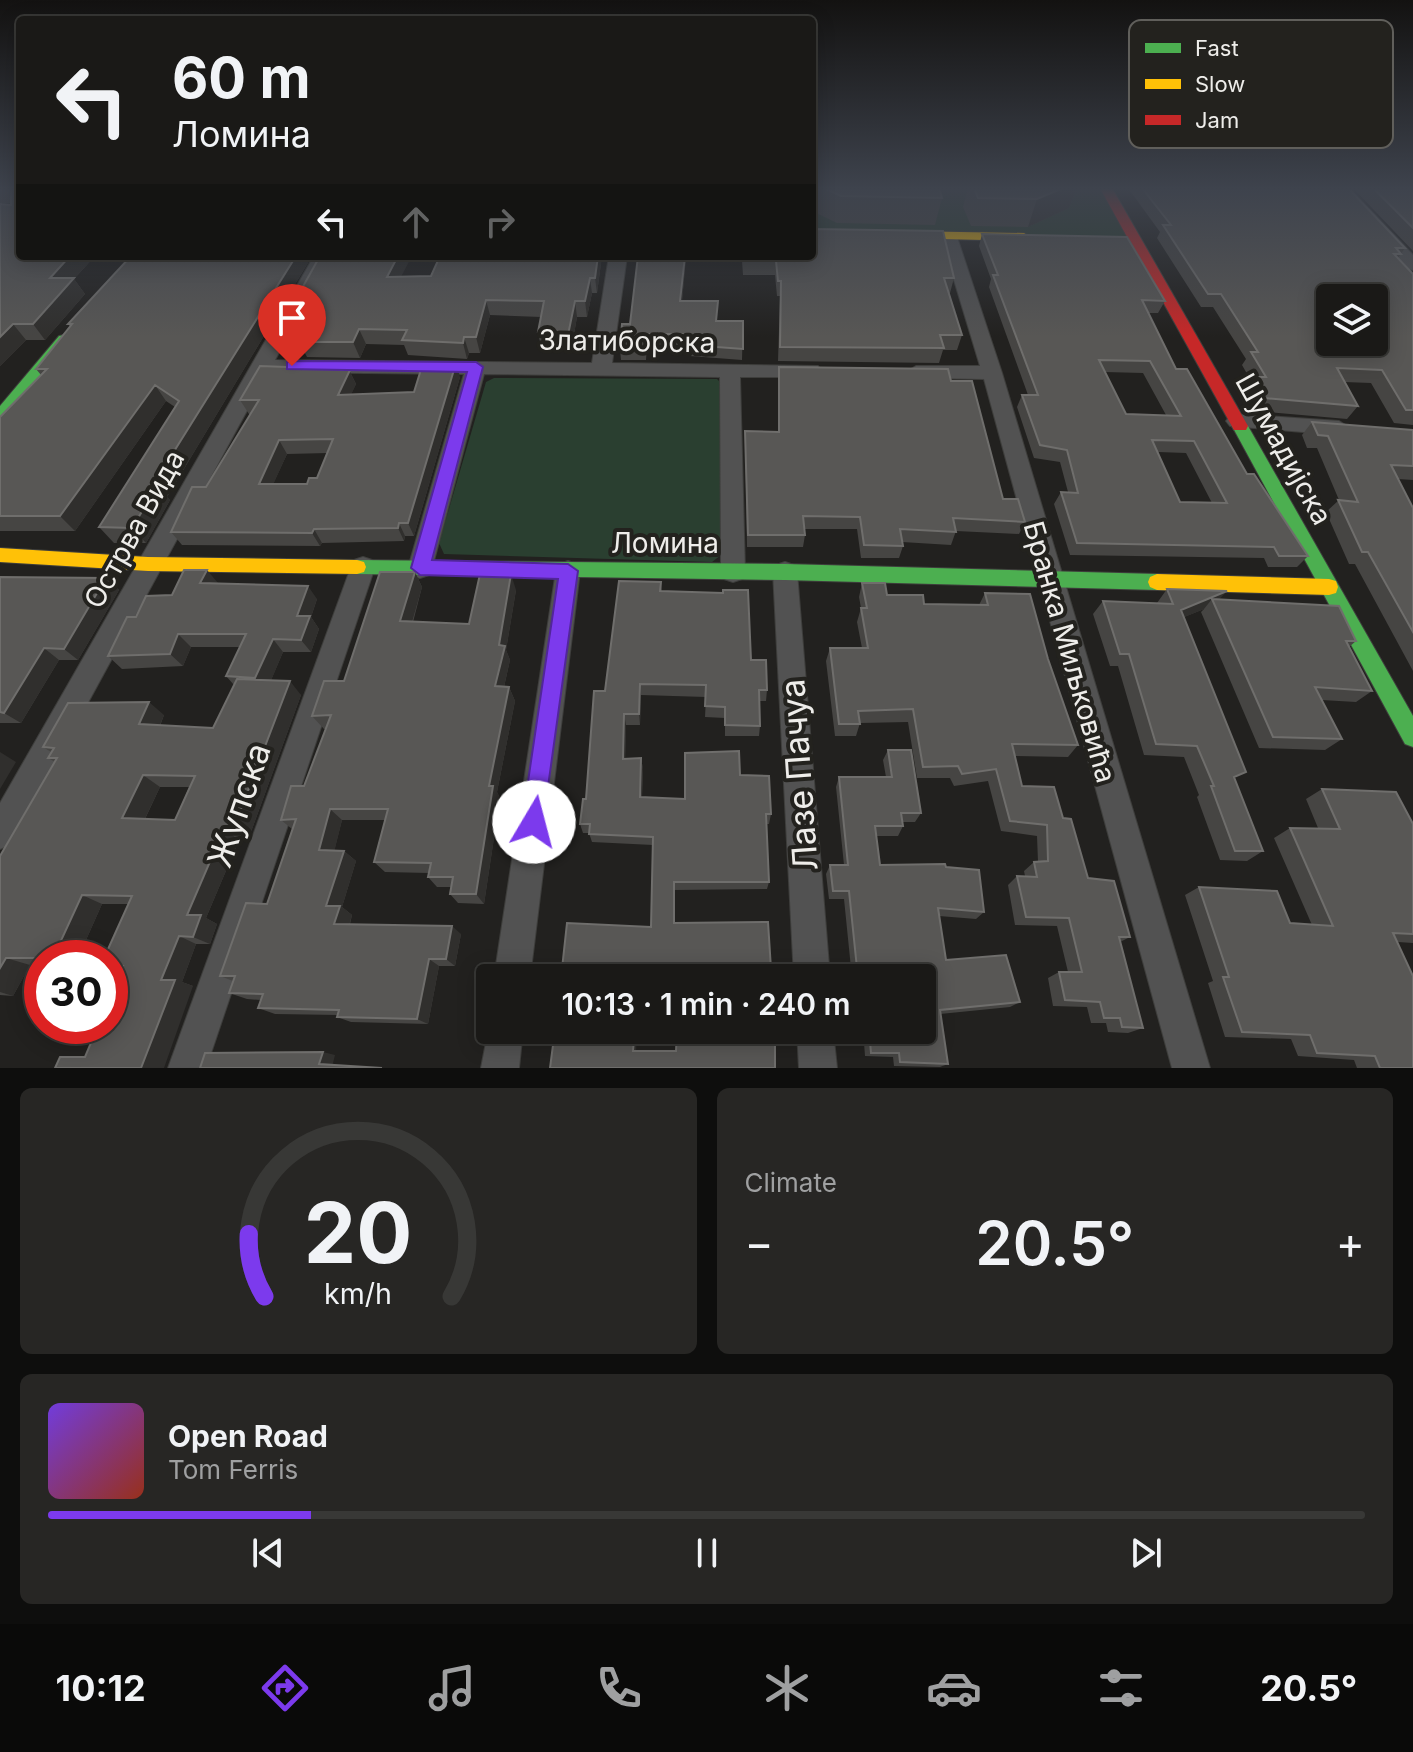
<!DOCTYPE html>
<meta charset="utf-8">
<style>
:root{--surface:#1a1917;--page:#272624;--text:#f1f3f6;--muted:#9fa0a1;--line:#383836;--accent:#7c3aed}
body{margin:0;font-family:Inter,sans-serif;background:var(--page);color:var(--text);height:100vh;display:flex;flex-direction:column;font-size:30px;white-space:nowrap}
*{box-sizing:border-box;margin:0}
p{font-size:26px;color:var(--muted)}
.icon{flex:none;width:44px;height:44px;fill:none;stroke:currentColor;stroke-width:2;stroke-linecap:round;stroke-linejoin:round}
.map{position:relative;height:1068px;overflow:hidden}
.sheet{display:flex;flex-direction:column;gap:20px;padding:20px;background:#0e0e0d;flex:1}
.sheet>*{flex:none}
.hud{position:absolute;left:16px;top:16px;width:800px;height:244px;border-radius:8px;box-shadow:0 4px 20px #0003,0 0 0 2px var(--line);background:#1a1917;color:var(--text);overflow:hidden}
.buttons{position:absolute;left:1316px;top:284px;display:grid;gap:16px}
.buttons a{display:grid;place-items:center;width:72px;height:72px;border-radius:8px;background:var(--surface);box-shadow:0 4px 20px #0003,0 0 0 2px var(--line);font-size:40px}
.speed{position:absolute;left:24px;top:940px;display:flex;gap:16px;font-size:40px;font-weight:700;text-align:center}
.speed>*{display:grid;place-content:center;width:104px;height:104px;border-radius:50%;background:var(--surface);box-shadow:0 4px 20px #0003,0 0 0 2px var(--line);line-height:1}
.speed .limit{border:12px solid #d22;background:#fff;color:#111}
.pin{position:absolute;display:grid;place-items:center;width:68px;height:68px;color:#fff;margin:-82px -34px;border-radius:50% 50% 50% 0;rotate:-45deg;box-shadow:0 0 8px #0007}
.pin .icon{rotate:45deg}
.me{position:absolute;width:88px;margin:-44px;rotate:8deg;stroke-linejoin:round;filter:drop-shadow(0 0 6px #0008)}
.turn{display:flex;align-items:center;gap:28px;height:168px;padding:0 24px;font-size:36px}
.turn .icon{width:104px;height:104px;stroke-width:2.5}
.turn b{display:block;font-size:56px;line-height:68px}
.lanes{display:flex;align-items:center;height:76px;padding:0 24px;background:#0003;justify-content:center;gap:40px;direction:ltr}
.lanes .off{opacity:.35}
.big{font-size:60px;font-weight:600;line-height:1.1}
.sheet .card{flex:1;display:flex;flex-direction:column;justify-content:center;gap:12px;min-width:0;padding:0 28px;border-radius:12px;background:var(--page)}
.sheet .dial{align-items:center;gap:0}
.dial svg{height:208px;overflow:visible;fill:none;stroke:var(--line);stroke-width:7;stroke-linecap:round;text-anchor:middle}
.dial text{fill:var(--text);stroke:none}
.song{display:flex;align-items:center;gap:24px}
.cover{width:96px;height:96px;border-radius:12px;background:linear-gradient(135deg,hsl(260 70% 55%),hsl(10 70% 35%))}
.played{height:8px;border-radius:4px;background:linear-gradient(90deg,var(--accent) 20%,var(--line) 20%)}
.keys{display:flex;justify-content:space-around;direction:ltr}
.heat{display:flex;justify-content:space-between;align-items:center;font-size:44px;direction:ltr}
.sheet .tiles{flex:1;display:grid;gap:20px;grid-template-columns:1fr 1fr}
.card:last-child{grid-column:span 2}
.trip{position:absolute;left:476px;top:964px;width:460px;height:80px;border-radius:8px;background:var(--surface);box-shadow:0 4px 20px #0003,0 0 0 2px var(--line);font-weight:600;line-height:80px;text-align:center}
.menu{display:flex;height:128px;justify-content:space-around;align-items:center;background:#0a0a09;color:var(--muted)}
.menu .icon{width:56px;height:56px}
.menu .current{color:var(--accent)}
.menu b{font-size:36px;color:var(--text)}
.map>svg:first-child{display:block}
.green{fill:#2a3f30}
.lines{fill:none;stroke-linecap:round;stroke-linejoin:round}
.street-casing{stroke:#3e3e3c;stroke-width:2}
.fast-casing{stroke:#3e3e3c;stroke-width:2}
.slow-casing{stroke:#3e3e3c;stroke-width:2}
.jam-casing{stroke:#3e3e3c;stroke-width:2}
.street{fill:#525252;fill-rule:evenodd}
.fast{fill:#4caf50;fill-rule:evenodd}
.slow{fill:#ffc107;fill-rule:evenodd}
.jam{fill:#c62828;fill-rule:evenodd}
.wall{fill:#464543;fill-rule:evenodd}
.shaded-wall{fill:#302f2d}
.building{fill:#585755;stroke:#6f6e6c;stroke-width:2;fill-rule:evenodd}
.route{fill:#7c3aed;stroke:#51269a;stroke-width:2}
.labels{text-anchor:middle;stroke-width:8;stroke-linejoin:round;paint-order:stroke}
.street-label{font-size:28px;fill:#eeedea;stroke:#23221e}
.near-street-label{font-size:34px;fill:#eeedea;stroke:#23221e}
.key{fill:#23221e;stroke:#605f5b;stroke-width:2}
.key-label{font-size:22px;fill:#eeedea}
</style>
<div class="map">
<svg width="1413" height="1068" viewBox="0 0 1413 1068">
<rect width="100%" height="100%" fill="#22211f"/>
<path class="green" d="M812,188H1104L1131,238L812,233Z
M494,378L717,379L723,385L725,552L712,562L444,554L439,543L486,382Z"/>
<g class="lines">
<defs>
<path id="street" d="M1332,188H1349L1413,255V270L1407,269Z
M949,232L957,237L1002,373L1210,1068H1172L984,379L916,378L906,372L916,366H980L941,237Z
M314,256H332L275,360L592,363L609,256H627L612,363L818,366L821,371L818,376L811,377H740L745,572L742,579L733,582L724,579L721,572L720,377L484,374L432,568L429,575L420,578L411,575L408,568L464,374L268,372L11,844L0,849V803Z
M1237,414L1339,421L1350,428L1339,435L1230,426L1226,421L1230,416Z
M363,557L372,560L375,567L206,1068H168L351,567L354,560Z
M568,561L577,564L580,571L530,978H494L556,571L559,564Z
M785,562L794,565L797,572L830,978H794L773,572L776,565Z
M490,1022V1030H523L519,1068H481Z
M797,1030H833L837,1068H799Z"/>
<path id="fast" d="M64,335L71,339L69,342L6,420L0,421V406L59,336Z
M1240,420L1248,426L1413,716V747L1405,744L1232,426Z
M357,560L785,564L1157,574L1164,577L1166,582L1164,587L1157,590L785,580L357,574L350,572L348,567L350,562Z"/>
<path id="slow" d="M902,231L1024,233L1030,237L1024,241L898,238V232Z
M0,548L148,557L357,560L364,562L366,567L364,572L357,574L148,571L0,562Z
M1157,574L1329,579L1336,581L1338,587L1336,593L1329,595L1157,590L1150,587L1148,582L1150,577Z"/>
<path id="jam" d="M1100,188H1112L1248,426L1246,430H1234Z"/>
</defs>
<use href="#street" class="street-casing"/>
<use href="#fast" class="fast-casing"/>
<use href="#slow" class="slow-casing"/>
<use href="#jam" class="jam-casing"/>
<use href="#street" class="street"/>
<use href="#fast" class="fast"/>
<use href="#slow" class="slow"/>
<use href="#jam" class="jam"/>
</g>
<path class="wall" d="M0,188H20V256H95L74,279L85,294L45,340H26L0,366V204L11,205V203H0Z
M812,188H939L942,198L935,225L837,223L812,211Z
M968,188H1077L1069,208L1028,227L971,226L963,207Z
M1128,188H1348L1405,248L1398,258L1413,274V425L1394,423L1371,383L1344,382L1358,406L1347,419L1255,411L1242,390L1250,379L1242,365L1246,359L1213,307H1201L1157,238L1160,232Z
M1353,188H1413V251Z
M982,234L1165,301L1158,313H1148L1176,369L1247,474L1308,556L1297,567H1268L1264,558L1070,555L1054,504L1061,492H1068L1060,462L1034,458L1017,407L1022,395H1028L989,287L991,279L979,246ZM1105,372L1143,373L1166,415L1126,414ZM1158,452L1186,453L1212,503L1180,502Z
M131,256H312L167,497L170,500L146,543H114L99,527L175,407L166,401L75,531H0V417L41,375L36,369L70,327L68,324Z
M602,256L597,293H592L587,317H577L571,351L541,348L538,332L541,317L490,315L480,353H469L467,359L408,355L404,345L366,344L360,358L307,357L299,342L300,340H290L282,324L401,276H431Z
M638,256H719V258H686L682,301L717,321H743L742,360L690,356V345H647L646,360H621L620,349L630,324Z
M727,256H812L954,278L950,293H948L962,335L957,350H943L939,363L778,361L780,296H777L775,275H743L742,261H727Z
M345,362L356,384L351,394L414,392L460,377L414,536H405L404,541L322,543L320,546L182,545L171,532L206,487L251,414H249L240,400L287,367ZM328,453L317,478L307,484H273L287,454Z
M779,367L951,381L1003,499L1025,522L1019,534L956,531L951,545L902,542L903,546L899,558H861L857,529H804L805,535L803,547H747L745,431L778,432Z
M1312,422L1413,430V480L1398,479L1413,508V671L1355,564H1349L1326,512L1339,500L1317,448H1307L1302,435Z
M415,572L422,587L413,622L469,624L516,590L506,650L510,660L504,687H509L515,701L497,792L500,798L484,904L458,903L450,894L451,887H437L428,877L429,873L385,872L374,862L385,820H342L334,851H344L356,861L342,907L352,915L350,924L461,934L455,966H439L428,1024L351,1022L337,1017L338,1015L275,1014L258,1008L261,1000L247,999L229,993L233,981L220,976L267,904L292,829L281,820L304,786L326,729H324L312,716L344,681Z
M0,577L106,578L119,590L78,660H59L21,723H0Z
M661,582L662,591L751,660L767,690L766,701H759L760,726L759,736H725V718L705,717L706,697L641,695L640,725H626L625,759L641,758L643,769L642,797L685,799L740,775L771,814L769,824H766L769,882L767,889L675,890V923L771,969L769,975L715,976L651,927L653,845L592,842L589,833H583L580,824L586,799L605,691Z
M862,583L887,595L924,604L979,605L985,593L1048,659L1078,745L1068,757L1015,756L1022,786L1063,818L1088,878L1130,937L1120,942L1143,1028L1128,1033L1108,1032L1106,1023H1091L1087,1007L1053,1006L1048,978L1059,972H1068L1057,926L1015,925L1008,885L1017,876H1025L1024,871L1034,862H1038L1037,836L1001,831L988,781L954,786L950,778H917L908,722L860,723L856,736H835L826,661L830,648H862L857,622L861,608L859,597Z
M218,584L317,599L311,617L319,629L311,652H283L271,680L301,695L248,840H239L206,918L217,924L210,944H196L182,982L193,986L85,1057L120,972L110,968V958L128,904H102L78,958H42V965H30L13,996L0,995V856L55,762L48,758L51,752L43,747L164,715L160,726L213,728L234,685L226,676L240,647H191L183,666L122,669L108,656L136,617L172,595ZM160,787H189L175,820L145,819Z
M1167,589L1219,600L1356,641L1349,647L1372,691L1356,702L1322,700L1342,739L1325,750L1259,748L1201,612L1204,609L1184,617L1235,780L1263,851L1247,861L1220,860L1197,797L1199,795L1184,757L1144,755L1118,666H1110L1093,614L1103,601L1157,603Z
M888,750L921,813L915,822H903V826L898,836H876L880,865L946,867L984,912L976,919L939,916L946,960L1020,1002L1010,1007L940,1014L948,1064L940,1067L894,1066L893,1057L865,1056L863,1030H922V978H852L844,899H829L826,874L830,865H844L836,787L839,777H886L883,760Z
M1322,789L1413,824V943L1398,942L1413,1068H1357L1354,1060L1298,1056L1291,1039L1225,1037L1208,983L1213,981L1185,895L1199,887L1290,923L1312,925L1274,838L1290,828H1318L1306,799Z
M677,1030L795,1032L792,1037H775V1068H550L636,1051H676Z"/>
<path class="shaded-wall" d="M1063,188H1077L1069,208L1028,227L1037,199Z
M70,256H95L74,279L85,294L45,340L33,324L50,278Z
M296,256H312L167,497L170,500L146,543L132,528L153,485Z
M398,256H412L393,292L387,277Z
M598,256H602L597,293L595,278Z
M685,256H686L681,312L680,301Z
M590,278L592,293L587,317L585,301Z
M486,300L490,315L480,353L476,337Z
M575,301L577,317L571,351L568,335Z
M13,324L26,340L0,366V337Z
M359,329L366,344L360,358L353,342Z
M464,337L469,353L467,359L463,343Z
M345,362L356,384L345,408L338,395L341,370Z
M456,363L460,377L414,536L408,523Z
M155,385L166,401L75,531L60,516Z
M279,440L287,454L267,498L259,484Z
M399,523L405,536L404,541L398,528Z
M314,529L322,543L320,546L312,533Z
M207,570L218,583H200Z
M415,572L422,587L408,636L400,621Z
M511,574L516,590L506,650L510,660L501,700L495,686L499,645Z
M106,578L119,590L78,660L64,649Z
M308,586L317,599L311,617L319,629L311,652L301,640L297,616Z
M1227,591L1215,604L1212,599L1204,609L1170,623L1181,610Z
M178,634L191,647L183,666L170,654Z
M273,639L283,652L267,690L255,678Z
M44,648L59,660L21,723L4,713Z
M290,681L301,695L248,840L233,830Z
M640,684L641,695L640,725L639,714Z
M509,687L515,701L497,792L500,798L484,904L476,894L489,786Z
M149,702L164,715L155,737L139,724Z
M624,714L626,725L625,769L623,759Z
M0,752L16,762L0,789Z
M641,758L643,769L641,806L640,797Z
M143,775L160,787L140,829L122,818Z
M330,809L342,820L332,861L319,850Z
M224,829L239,840L206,918L217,924L210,944L193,937L187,915Z
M344,851L356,861L342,907L352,915L347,933L334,924L326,906Z
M82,895L102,904L78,958H53Z
M452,926L461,934L455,966L446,959Z
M179,936L196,944L182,982L193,986L164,1068H141L161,980Z
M6,958L30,965L13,996L0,992V968Z
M429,959L439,966L428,1024L417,1019Z
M635,1030H637L636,1055L633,1051Z
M323,1052L335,1055L332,1067L319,1064Z"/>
<path class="building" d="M0,188H20V256H70L50,278H74L33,324H13L0,337V204L11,205V189Z
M824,188H939L942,198L841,196Z
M974,188H1063L1037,199L978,198Z
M1142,188H1348L1405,248H1396L1401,254H1394L1413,274V410H1406L1382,370L1337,368L1358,406L1264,398L1251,377H1266L1251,352H1258L1221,294H1208L1163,225H1171ZM1330,298H1374V342H1330Z
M1373,188H1413V228Z
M812,229L943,231L954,278H944L962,335H940L944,348L780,347L781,281H778L776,261H744V256H812Z
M982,234L1127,237L1165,301L1142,300L1176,369H1187L1247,474H1254L1308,556H1279L1274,547L1077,543L1061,492L1078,493L1067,450L1040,445L1022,395H1038L993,275H998ZM1099,360L1150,361L1181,416L1126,414ZM1152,440L1194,441L1227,503L1180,502Z
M131,256H296L153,485H158L132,528L99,527L179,401L155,385L60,516H0V417L47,369H36L72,324H68Z
M320,256H398L387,277L431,276L440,256H598L595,278H590L585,301H575L568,335L538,332L544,301L486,300L476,337H464L463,343L402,340L407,330L359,329L353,342H299L309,324H282Z
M638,256H685L680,301H718L716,321H743V349L690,345L691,334H646V349H620L622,324H630Z
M290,362H345L341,370H350L338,395L414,392L423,363H456L408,523H399L398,528L314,529L312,533L171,532L192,487H206L259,400H240L260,366L287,367ZM333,439L317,478H309L307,484H259L279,440Z
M779,367L948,369L951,381H972L1003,499H1018L1025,522L953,518L956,532L900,529L903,546L864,545L860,517L803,516L805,535H748L745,431L779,432Z
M1312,422L1413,430V466L1391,465L1413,508V632L1368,552H1362L1338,500L1358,502L1328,436L1318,435Z
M184,570H207L200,583L308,586L297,616H310L301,640L273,639L255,678L226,676L246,634H178L170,654L108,656L127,617H136L146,596L172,595Z
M380,572H415L400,621L469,624L480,574H511L499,645L505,646L495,686L509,687L489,786H493L476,894H450L453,877H428L431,863L374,862L388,809H330L319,850L344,851L326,906H340L334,924L452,926L446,959H429L417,1019L337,1017L339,1010L258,1008L263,994L229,993L235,976H220L246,903L267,904L296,819L281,820L291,786H304L331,715L312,716L324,681H344Z
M0,577L106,578L64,649L44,648L4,713L0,712Z
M619,581L661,582L660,591L723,593V590H748L751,660H766L767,690H759L760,726L725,725V707L705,706L706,685L640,684L639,714H624L623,759L641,758L640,797L685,799V753L739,751L740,775L769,776L771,814H766L769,882H674V923L768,922L771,969L714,970L715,978H561L567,923L651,927L653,837L589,834L590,824H580L583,799H586L594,691H605Z
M862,583H885L887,595H923L924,604L988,605L985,593L1030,594L1048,659L1078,745L1012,744L1022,786L1054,787L1063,818L1071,819L1088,878L1114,881L1130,937H1119L1143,1028L1122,1027L1120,1018H1104L1100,1002L1065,1000L1059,972H1082L1069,918L1026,917L1017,876L1037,877L1034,862L1048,861L1047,825L1010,821L996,769L962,774L958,766L923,767L913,709L858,711L860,724H839L830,648H868L861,608H867Z
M1167,589L1227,591L1181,610L1246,772L1234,777L1263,851H1235L1211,786H1214L1197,746L1156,744L1129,654H1120L1103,601L1173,604Z
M1212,599L1339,606L1356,641H1346L1372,691L1315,687L1342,739L1273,737Z
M237,679L290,681L233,830L224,829L187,915H201L193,937L179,936L161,980H175L141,1068H55L60,1057H85L98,1026H110V997L123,966L110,965V958H104L132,896L82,895L53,958H6L0,968V856L57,758H48L54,748L43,747L68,703L149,702L139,724L213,728ZM143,775L195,776L175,820L122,818Z
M888,750H911L921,813H901L903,826H875L880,865L945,864L946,867L979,870L984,912L938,908L946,960L1006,955L1020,1002L940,1010L948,1064L900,1062L899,1053H871L869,1030H922V978H858L849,891H833L830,865H848L839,777H892Z
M1322,789L1396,792L1413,824V934L1393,933L1413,976V1068H1380L1375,1056L1317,1053L1310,1035L1242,1032L1223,977H1229L1199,887L1277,891L1290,923L1333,926L1290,828L1340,829Z
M555,1030H635L633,1051H676L677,1030H795V1032L775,1033V1068H550Z
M323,1052L319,1064L382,1068H200L205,1053Z"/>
<linearGradient id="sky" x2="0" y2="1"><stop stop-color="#131211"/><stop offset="0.56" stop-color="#3e434d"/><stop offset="1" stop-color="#3e434d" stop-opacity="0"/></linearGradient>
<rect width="1413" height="337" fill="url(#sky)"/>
<path class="route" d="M292,361L476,362L483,367L432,560L568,564L578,571L542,830L534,833L526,830L522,822L558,579L420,575L411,568L467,372L287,369V362Z"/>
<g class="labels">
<g class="street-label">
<text transform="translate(627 341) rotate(1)" y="10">Златиборска</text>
<text transform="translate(1284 449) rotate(61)" y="10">Шумадијска</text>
<text transform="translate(134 529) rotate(-61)" y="10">Острва Вида</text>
<text x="665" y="553">Ломина</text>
<text transform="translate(1070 652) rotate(74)" y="10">Бранка Миљковића</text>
</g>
<g class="near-street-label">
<text transform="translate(799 775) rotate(-94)" y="12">Лазе Пачуа</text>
<text transform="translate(239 805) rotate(-71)" y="12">Жупска</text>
</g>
</g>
<rect x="1129" y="20" width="264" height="128" rx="12" class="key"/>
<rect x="1145" y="43" width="36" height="10" fill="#4caf50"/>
<rect x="1145" y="79" width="36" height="10" fill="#ffc107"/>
<rect x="1145" y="115" width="36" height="10" fill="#c62828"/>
<g class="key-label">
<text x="1195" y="56">Fast</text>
<text x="1195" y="92">Slow</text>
<text x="1195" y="128">Jam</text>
</g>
</svg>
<div class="buttons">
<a><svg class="icon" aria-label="layers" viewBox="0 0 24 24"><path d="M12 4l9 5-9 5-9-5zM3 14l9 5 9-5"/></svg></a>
</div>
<div class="speed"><div class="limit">30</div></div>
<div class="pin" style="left:292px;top:366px;background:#d93025"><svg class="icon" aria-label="arrive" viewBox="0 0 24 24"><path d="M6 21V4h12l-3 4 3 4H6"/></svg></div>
<svg class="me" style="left:534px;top:822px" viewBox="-20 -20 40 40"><circle r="19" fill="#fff"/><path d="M0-13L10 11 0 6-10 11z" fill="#7c3aed"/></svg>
<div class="trip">10:13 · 1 min · 240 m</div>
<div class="hud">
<div class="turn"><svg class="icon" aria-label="left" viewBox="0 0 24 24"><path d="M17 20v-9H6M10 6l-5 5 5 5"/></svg><div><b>60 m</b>Ломина</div></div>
<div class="lanes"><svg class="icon" aria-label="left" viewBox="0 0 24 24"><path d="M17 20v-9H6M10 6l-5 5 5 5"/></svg><svg class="icon off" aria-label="ahead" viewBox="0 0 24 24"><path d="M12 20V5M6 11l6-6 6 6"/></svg><svg class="icon off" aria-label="right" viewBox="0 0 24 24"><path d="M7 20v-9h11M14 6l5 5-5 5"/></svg></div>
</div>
</div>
<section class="sheet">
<div class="tiles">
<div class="card dial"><svg viewBox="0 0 100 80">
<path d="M14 69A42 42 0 1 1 86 69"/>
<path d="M14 69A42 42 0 0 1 8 45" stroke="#7c3aed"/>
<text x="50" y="56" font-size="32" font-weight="700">20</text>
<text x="50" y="72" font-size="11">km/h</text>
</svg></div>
<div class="card"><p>Climate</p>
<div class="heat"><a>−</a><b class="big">20.5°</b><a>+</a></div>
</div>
<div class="card">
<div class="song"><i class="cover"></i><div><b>Open Road</b><p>Tom Ferris</p></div></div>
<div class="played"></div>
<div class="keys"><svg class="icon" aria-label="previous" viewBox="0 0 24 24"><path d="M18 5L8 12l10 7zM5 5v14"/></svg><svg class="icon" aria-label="pause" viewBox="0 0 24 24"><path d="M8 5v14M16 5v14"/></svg><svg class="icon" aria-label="next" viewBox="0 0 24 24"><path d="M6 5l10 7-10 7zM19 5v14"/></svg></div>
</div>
</div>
</section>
<nav class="menu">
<b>10:12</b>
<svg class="icon current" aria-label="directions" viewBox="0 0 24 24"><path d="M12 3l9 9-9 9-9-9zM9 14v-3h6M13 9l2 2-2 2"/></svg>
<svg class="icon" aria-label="music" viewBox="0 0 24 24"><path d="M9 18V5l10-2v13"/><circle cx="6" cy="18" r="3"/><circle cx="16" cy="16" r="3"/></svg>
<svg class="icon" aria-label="phone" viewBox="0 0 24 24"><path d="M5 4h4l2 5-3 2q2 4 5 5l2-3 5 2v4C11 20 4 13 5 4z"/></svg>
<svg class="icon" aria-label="climate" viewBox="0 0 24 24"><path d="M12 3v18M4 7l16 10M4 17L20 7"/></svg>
<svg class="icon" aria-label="car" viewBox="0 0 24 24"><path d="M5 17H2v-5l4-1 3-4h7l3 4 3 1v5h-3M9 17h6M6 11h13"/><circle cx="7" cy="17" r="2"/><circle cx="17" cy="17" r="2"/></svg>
<svg class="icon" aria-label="filters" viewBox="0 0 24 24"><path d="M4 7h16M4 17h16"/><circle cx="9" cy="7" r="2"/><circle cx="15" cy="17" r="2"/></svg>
<b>20.5°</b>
</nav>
